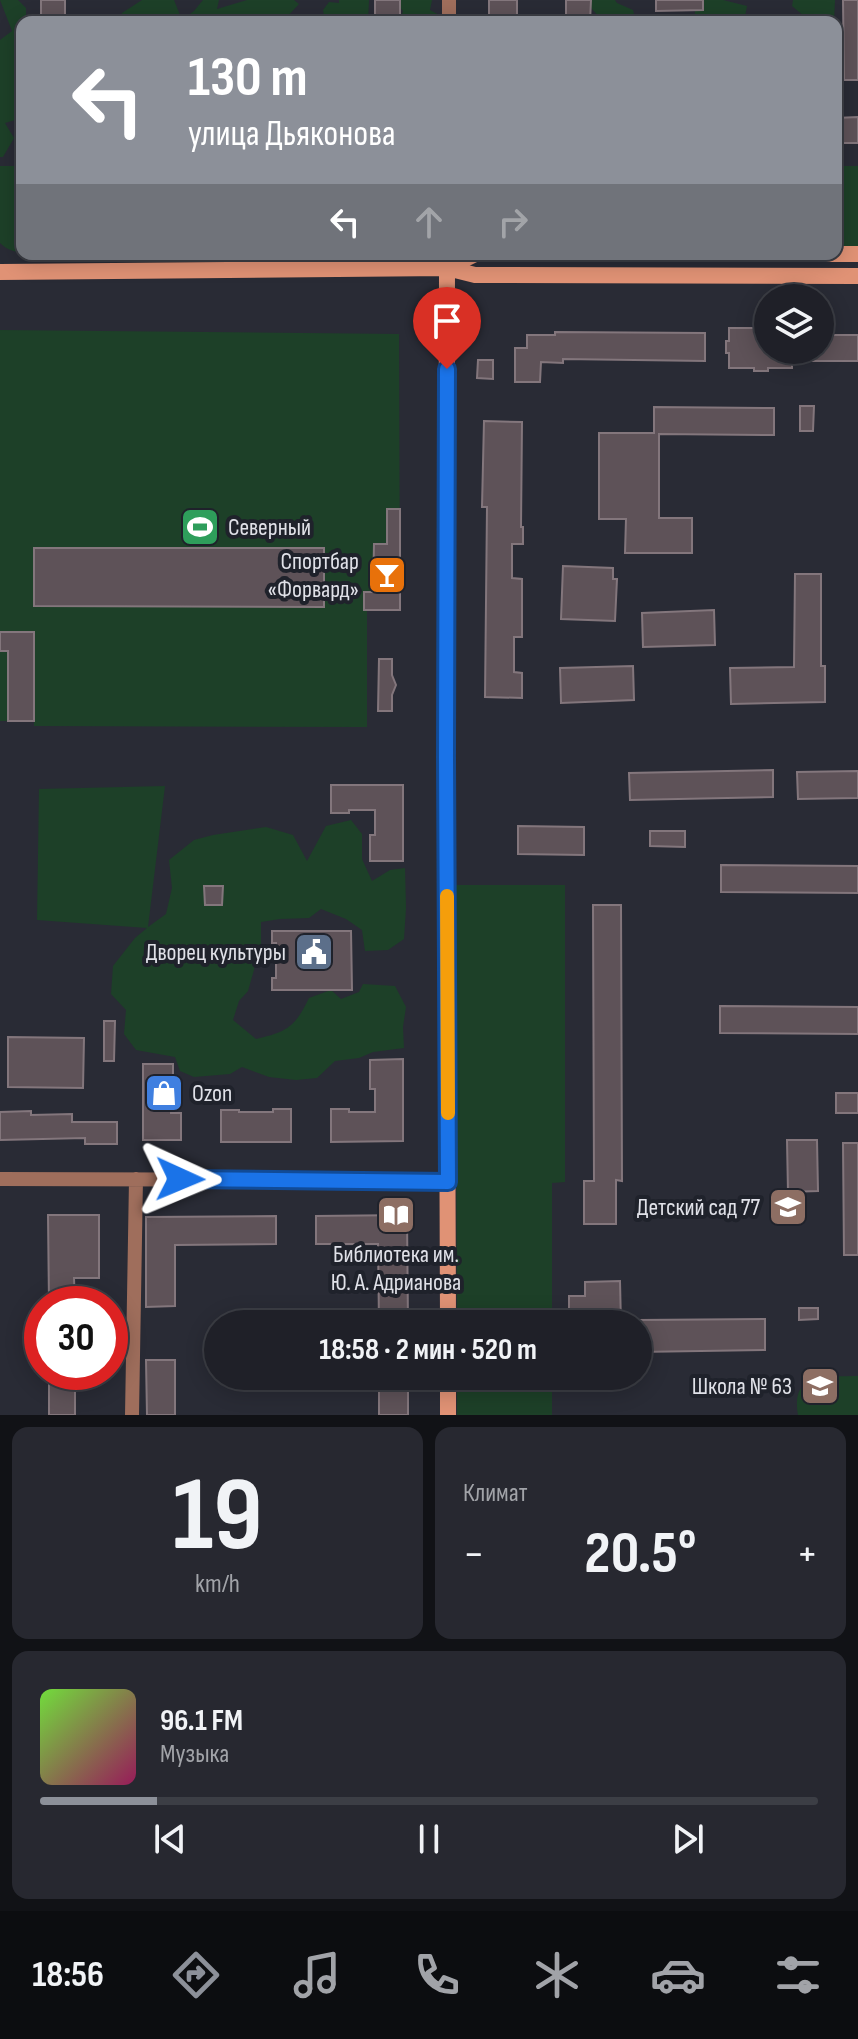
<!DOCTYPE html>
<html lang="ru">
<meta charset="utf-8">
<style>
:root{--surface:#1f2028;--page:#272830;--text:#f1f3f6;--muted:#a1a3a8;--line:#3c3e45;--accent:#8c9099}
body{margin:0;font-family:"Sofia Sans Condensed",sans-serif;background:var(--page);color:var(--text);height:100vh;display:flex;flex-direction:column;font-size:30px;white-space:nowrap}
*{box-sizing:border-box;margin:0}
p{font-size:26px;color:var(--muted)}
.icon{flex:none;width:44px;height:44px;fill:none;stroke:currentColor;stroke-width:2;stroke-linecap:round;stroke-linejoin:round}
.map{position:relative;height:1415px;overflow:hidden}
.panel{display:flex;flex-direction:column;gap:12px;padding:12px;background:#111216;flex:1}
.panel>*{flex:none}
.banner{position:absolute;left:16px;top:16px;width:826px;height:244px;border-radius:16px;box-shadow:0 4px 20px #0003,0 0 0 2px var(--line);background:#8c9099;color:#fff;overflow:hidden}
.fabs{position:absolute;left:754px;top:284px;display:grid;gap:16px}
.fabs a{display:grid;place-items:center;width:80px;height:80px;border-radius:50%;background:var(--surface);box-shadow:0 4px 20px #0003,0 0 0 2px var(--line);font-size:40px}
.speed{position:absolute;left:24px;top:1286px;display:flex;gap:16px;font-size:40px;font-weight:700;text-align:center}
.speed>*{display:grid;place-content:center;width:104px;height:104px;border-radius:50%;background:var(--surface);box-shadow:0 4px 20px #0003,0 0 0 2px var(--line);line-height:1}
.speed .limit{border:12px solid #d22;background:#fff;color:#111}
.pin{position:absolute;display:grid;place-items:center;width:68px;height:68px;color:#fff;margin:-82px -34px;border-radius:50% 50% 50% 0;rotate:-45deg;box-shadow:0 0 8px #0007}
.pin .icon{rotate:45deg}
.me{position:absolute;width:88px;margin:-44px;rotate:91deg;stroke-linejoin:round;filter:drop-shadow(0 0 6px #0008)}
.turn{display:flex;align-items:center;gap:28px;height:168px;padding:0 40px;font-size:36px}
.turn .icon{width:104px;height:104px;stroke-width:2.5}
.turn b{display:block;font-size:56px;line-height:68px}
.lanes{display:flex;align-items:center;height:76px;padding:0 40px;background:#0003;justify-content:center;gap:40px;direction:ltr}
.lanes .off{opacity:.35}
.big{font-size:60px;font-weight:700;line-height:1.1}
.panel .tile{flex:1;display:flex;flex-direction:column;justify-content:center;gap:12px;min-width:0;padding:0 28px;border-radius:16px;background:var(--page)}
.panel .dial{align-items:center;gap:0}
.dial b{font-size:104px;line-height:1}
.song{display:flex;align-items:center;gap:24px}
.cover{width:96px;height:96px;border-radius:12px;background:linear-gradient(135deg,hsl(100 70% 55%),hsl(330 70% 35%))}
.played{height:8px;border-radius:4px;background:linear-gradient(90deg,var(--accent) 15%,var(--line) 15%)}
.keys{display:flex;justify-content:space-around;direction:ltr}
.heat{display:flex;justify-content:space-between;align-items:center;font-size:44px;direction:ltr}
.panel .tiles{flex:1;display:grid;gap:12px;grid-template-columns:1fr 1fr}
.tile:last-child{grid-column:span 2}
.trip{position:absolute;left:204px;top:1310px;width:448px;height:80px;border-radius:40px;background:var(--surface);box-shadow:0 4px 20px #0003,0 0 0 2px var(--line);font-weight:700;line-height:80px;text-align:center}
.menu{display:flex;height:128px;justify-content:space-around;align-items:center;background:#0c0d10;color:var(--muted)}
.menu .icon{width:56px;height:56px}
.menu .selected{color:var(--accent)}
.menu b{font-size:36px;color:var(--text)}
.map>svg:first-child{display:block}
.green{fill:#1d4028}
.building{fill:#5e5258;stroke:#83767c;stroke-width:2}
.lines{fill:none;stroke-linecap:round;stroke-linejoin:round}
.minor{stroke:#9f6e5c;stroke-width:14}
.secondary{stroke:#e09275;stroke-width:16}
.route-casing{stroke:#114b97;stroke-width:20}
.route{stroke:#1a73e8;stroke-width:14}
.slow{stroke:#f59e0b;stroke-width:14}
.labels{text-anchor:middle;stroke-width:8;stroke-linejoin:round;paint-order:stroke}
.poi-label{font-size:24px;fill:#e0e1e8;stroke:#1f222b;text-anchor:end}
</style>
<div class="map">
<svg width="858" height="1415" viewBox="0 0 858 1415">
<rect width="100%" height="100%" fill="#292b35"/>
<path class="green" d="M0,0H18L26,8V22H22V89L15,95L22,102V118L5,123L14,138L3,157H0V40L12,31Z
M142,0H174L182,20L194,11L203,0H219L217,9L247,0H294L299,4L286,18L297,22H148V16L130,19L131,22H119L122,13Z
M339,0H369L368,22H325L323,10L329,2L339,3Z
M397,0H432L430,10L441,16L439,22H400L403,11L397,4Z
M584,0H615L617,3L633,10L636,22H598L601,19Z
M696,0H723L747,6L744,22H694Z
M793,0H835L834,22H811L792,6Z
M0,166H22V252C13,252 6,249 0,243Z
M836,166H858V246H836Z
M0,330L399,334L400,610H367V727L34,726V721H0Z
M165,786L148,927L166,914L172,888L169,860L194,840L213,835L266,827L293,835L307,861L326,826L351,820L362,834V859L372,881L390,870L405,868L406,908L404,939L388,950L365,951L362,930L346,919L321,909L309,918L280,919L261,922V945L248,991L239,1001L233,1020L256,1039C287,1032 295,1027 309,998L331,990L341,999L359,992L363,984L395,986L406,1007L403,1027L404,1048L373,1052L359,1058L335,1061L317,1078L296,1080L269,1077L242,1067L230,1074L194,1077L180,1071L175,1057L136,1050L124,1034L126,1010L111,994L113,966L135,938L147,928L37,920L39,789Z
M455,885H565V1182L552,1183V1324H457Z
M457,1376H552V1415H457Z
M858,1376V1415H798C790,1371 827,1377 858,1376Z"/>
<path class="building" d="M41,0H65V22H41Z
M375,0H400V22H375Z
M489,0H517V22H489Z
M566,0H591L590,22H566Z
M656,0H703V10L656,11Z
M843,0H858V80H844Z
M858,117V143H836V118Z
M754,325H768V350H820V335H858V361H792V368H768V371H754V368H729V353H726V341H729V328H754Z
M555,332L705,333V361L563,359V363L541,362L540,382H515V348H527V335H555Z
M478,360H493V379L477,378Z
M800,406H814L813,431H800Z
M654,407L774,408V435L659,434V518H692V553H625L626,519H599V433H654Z
M484,421L522,422L521,527H523V544H512V578L522,579V637H514V672L522,673V698L485,697L487,507H482Z
M387,509H400V610H364V592H373L374,544H387Z
M34,548H324V607L34,606Z
M563,566L613,568V579H617L615,621L561,619Z
M795,574H821V666H825V702L731,704L730,668L794,667Z
M714,610L715,645L643,647L642,613Z
M0,632H34V721H8V651H0Z
M379,659H392V675L396,685L392,695V711H378Z
M633,666L634,700L561,703L560,668Z
M773,770V797L630,800L629,773Z
M858,771V798L798,799L797,772Z
M331,785H403V861H370V835H375V810H349V813H331Z
M518,826L584,827V855L518,854Z
M650,831H685V847L650,846Z
M721,865L858,866V893L721,892Z
M204,886H223L222,905H205Z
M593,905H621L622,1181L616,1180V1224H584V1181H594Z
M272,931H351L352,990H272V978H276V943H272Z
M720,1006L858,1007V1034L720,1033Z
M104,1021H115L114,1061H104Z
M8,1037L84,1038L83,1088L8,1087Z
M403,1059V1141L331,1142V1109H349V1112H375V1089H370V1060Z
M143,1064H173V1081H171V1113H181V1140H143Z
M836,1093H858V1113H836Z
M273,1109H291V1142H221V1110H239V1112H273Z
M31,1111V1115L72,1114V1122H117V1144H85V1138L0,1140V1112Z
M787,1140H817L818,1191L788,1192Z
M843,1143H858V1255H844Z
M48,1215H99V1278H74L75,1304H49Z
M407,1215L408,1324H379L378,1244H316V1216Z
M276,1216V1244L175,1245V1306L146,1307V1217Z
M620,1281L621,1324H569V1296H585V1282Z
M799,1308H818V1319L799,1320Z
M765,1319V1350L638,1352V1320Z
M146,1360H175V1415H147Z
M49,1372H75V1415H49Z
M379,1376H408V1415H379Z
M581,1376H617V1387H589Z"/>
<g class="lines">
<path class="minor" d="M449,22V0
M0,1179L383,1180L448,1182
M132,1415L136,1179"/>
<path class="secondary" d="M759,254H858
M447,268L446,757L448,1324
M447,268L475,254H552
M0,272L447,268L475,275L858,276
M448,1376V1415"/>
</g>
<g class="lines">
<defs>
<path id="route" d="M180,1179L448,1182L446,757L447,369"/>
</defs>
<use href="#route" class="route-casing"/>
<use href="#route" class="route"/>
<path class="slow" d="M447,896L448,1113"/>
</g>
<defs>
<symbol id="stadium-square" viewBox="-11 -11 22 22"><rect x="-9" y="-9" width="18" height="18" rx="4" fill="#2e9e5b" stroke="#1f222b"/><path d="M0-5a6.5 5 0 1 0 0 10a6.5 5 0 1 0 0-10ZM-3.5-1.8h7v3.6h-7Z" fill="#fff"/></symbol>
<symbol id="bar-square" viewBox="-11 -11 22 22"><rect x="-9" y="-9" width="18" height="18" rx="4" fill="#e8710a" stroke="#1f222b"/><path d="M-6-5H6L.8 .8V4.5H3.5V6h-7V4.5H-.8V.8Z" fill="#fff"/></symbol>
<symbol id="civic-square" viewBox="-11 -11 22 22"><rect x="-9" y="-9" width="18" height="18" rx="4" fill="#5c6f8a" stroke="#1f222b"/><path d="M-.6-6.5H3V-4.5H.6V-3L4-1V1h2V6H-6V1h2V-1L-.6-3ZM-1.2 2.5V6h2.4V2.5Z" fill="#fff"/></symbol>
<symbol id="shop-square" viewBox="-11 -11 22 22"><rect x="-9" y="-9" width="18" height="18" rx="4" fill="#3f7fe0" stroke="#1f222b"/><path d="M-5-2.5h2.3a2.7 3.5 0 0 1 5.4 0H5L5.5 6h-11ZM-1.5-2.5h3a1.5 2.3 0 0 0-3 0Z" fill="#fff"/></symbol>
<symbol id="school-square" viewBox="-11 -11 22 22"><rect x="-9" y="-9" width="18" height="18" rx="4" fill="#8d6e63" stroke="#1f222b"/><path d="M0-5L7-2L0 1L-7-2ZM-4 1L0 2.5L4 1V4Q0 6-4 4Z" fill="#fff"/></symbol>
<symbol id="library-square" viewBox="-11 -11 22 22"><rect x="-9" y="-9" width="18" height="18" rx="4" fill="#8d6e63" stroke="#1f222b"/><path d="M-6-4Q-3-5.5-.7-3.5V5Q-3 3-6 4ZM6-4Q3-5.5 .7-3.5V5Q3 3 6 4Z" fill="#fff"/></symbol>
</defs>
<g fill-rule="evenodd">
<use href="#stadium-square" x="178" y="505" width="44" height="44"/>
<use href="#bar-square" x="365" y="553" width="44" height="44"/>
<use href="#civic-square" x="292" y="930" width="44" height="44"/>
<use href="#shop-square" x="142" y="1071" width="44" height="44"/>
<use href="#school-square" x="766" y="1185" width="44" height="44"/>
<use href="#library-square" x="374" y="1193" width="44" height="44"/>
<use href="#school-square" x="798" y="1364" width="44" height="44"/>
</g>
<g class="labels">
<g class="poi-label">
<text x="228" y="535" text-anchor="start">Северный</text>
<text x="359" y="569">Спортбар<tspan x="359" dy="28">«Форвард»</tspan></text>
<text x="286" y="960">Дворец культуры</text>
<text x="192" y="1101" text-anchor="start">Ozon</text>
<text x="760" y="1215">Детский сад 77</text>
<text x="396" y="1262" text-anchor="middle">Библиотека им.<tspan x="396" dy="28">Ю. А. Адрианова</tspan></text>
<text x="792" y="1394">Школа № 63</text>
</g>
</g>
</svg>
<div class="fabs">
<a><svg class="icon" aria-label="layers" viewBox="0 0 24 24"><path d="M12 4l9 5-9 5-9-5zM3 14l9 5 9-5"/></svg></a>
</div>
<div class="speed"><div class="limit">30</div></div>
<div class="pin" style="left:447px;top:369px;background:#d93025"><svg class="icon" aria-label="arrive" viewBox="0 0 24 24"><path d="M6 21V4h12l-3 4 3 4H6"/></svg></div>
<svg class="me" style="left:180px;top:1179px" viewBox="-20 -20 40 40"><path d="M0-17L14 15 0 8-14 15z" fill="#1a73e8" stroke="#fff" stroke-width="4"/></svg>
<div class="trip">18:58 · 2 мин · 520 m</div>
<div class="banner">
<div class="turn"><svg class="icon" aria-label="left" viewBox="0 0 24 24"><path d="M17 20v-9H6M10 6l-5 5 5 5"/></svg><div><b>130 m</b>улица Дьяконова</div></div>
<div class="lanes"><svg class="icon" aria-label="left" viewBox="0 0 24 24"><path d="M17 20v-9H6M10 6l-5 5 5 5"/></svg><svg class="icon off" aria-label="ahead" viewBox="0 0 24 24"><path d="M12 20V5M6 11l6-6 6 6"/></svg><svg class="icon off" aria-label="right" viewBox="0 0 24 24"><path d="M7 20v-9h11M14 6l5 5-5 5"/></svg></div>
</div>
</div>
<section class="panel">
<div class="tiles">
<div class="tile dial"><b>19</b><p>km/h</p></div>
<div class="tile"><p>Климат</p>
<div class="heat"><a>−</a><b class="big">20.5°</b><a>+</a></div>
</div>
<div class="tile">
<div class="song"><i class="cover"></i><div><b>96.1 FM</b><p>Музыка</p></div></div>
<div class="played"></div>
<div class="keys"><svg class="icon" aria-label="previous" viewBox="0 0 24 24"><path d="M18 5L8 12l10 7zM5 5v14"/></svg><svg class="icon" aria-label="pause" viewBox="0 0 24 24"><path d="M8 5v14M16 5v14"/></svg><svg class="icon" aria-label="next" viewBox="0 0 24 24"><path d="M6 5l10 7-10 7zM19 5v14"/></svg></div>
</div>
</div>
</section>
<nav class="menu">
<b>18:56</b>
<svg class="icon selected" aria-label="directions" viewBox="0 0 24 24"><path d="M12 3l9 9-9 9-9-9zM9 14v-3h6M13 9l2 2-2 2"/></svg>
<svg class="icon" aria-label="music" viewBox="0 0 24 24"><path d="M9 18V5l10-2v13"/><circle cx="6" cy="18" r="3"/><circle cx="16" cy="16" r="3"/></svg>
<svg class="icon" aria-label="phone" viewBox="0 0 24 24"><path d="M5 4h4l2 5-3 2q2 4 5 5l2-3 5 2v4C11 20 4 13 5 4z"/></svg>
<svg class="icon" aria-label="climate" viewBox="0 0 24 24"><path d="M12 3v18M4 7l16 10M4 17L20 7"/></svg>
<svg class="icon" aria-label="car" viewBox="0 0 24 24"><path d="M5 17H2v-5l4-1 3-4h7l3 4 3 1v5h-3M9 17h6M6 11h13"/><circle cx="7" cy="17" r="2"/><circle cx="17" cy="17" r="2"/></svg>
<svg class="icon" aria-label="filters" viewBox="0 0 24 24"><path d="M4 7h16M4 17h16"/><circle cx="9" cy="7" r="2"/><circle cx="15" cy="17" r="2"/></svg>
</nav>
